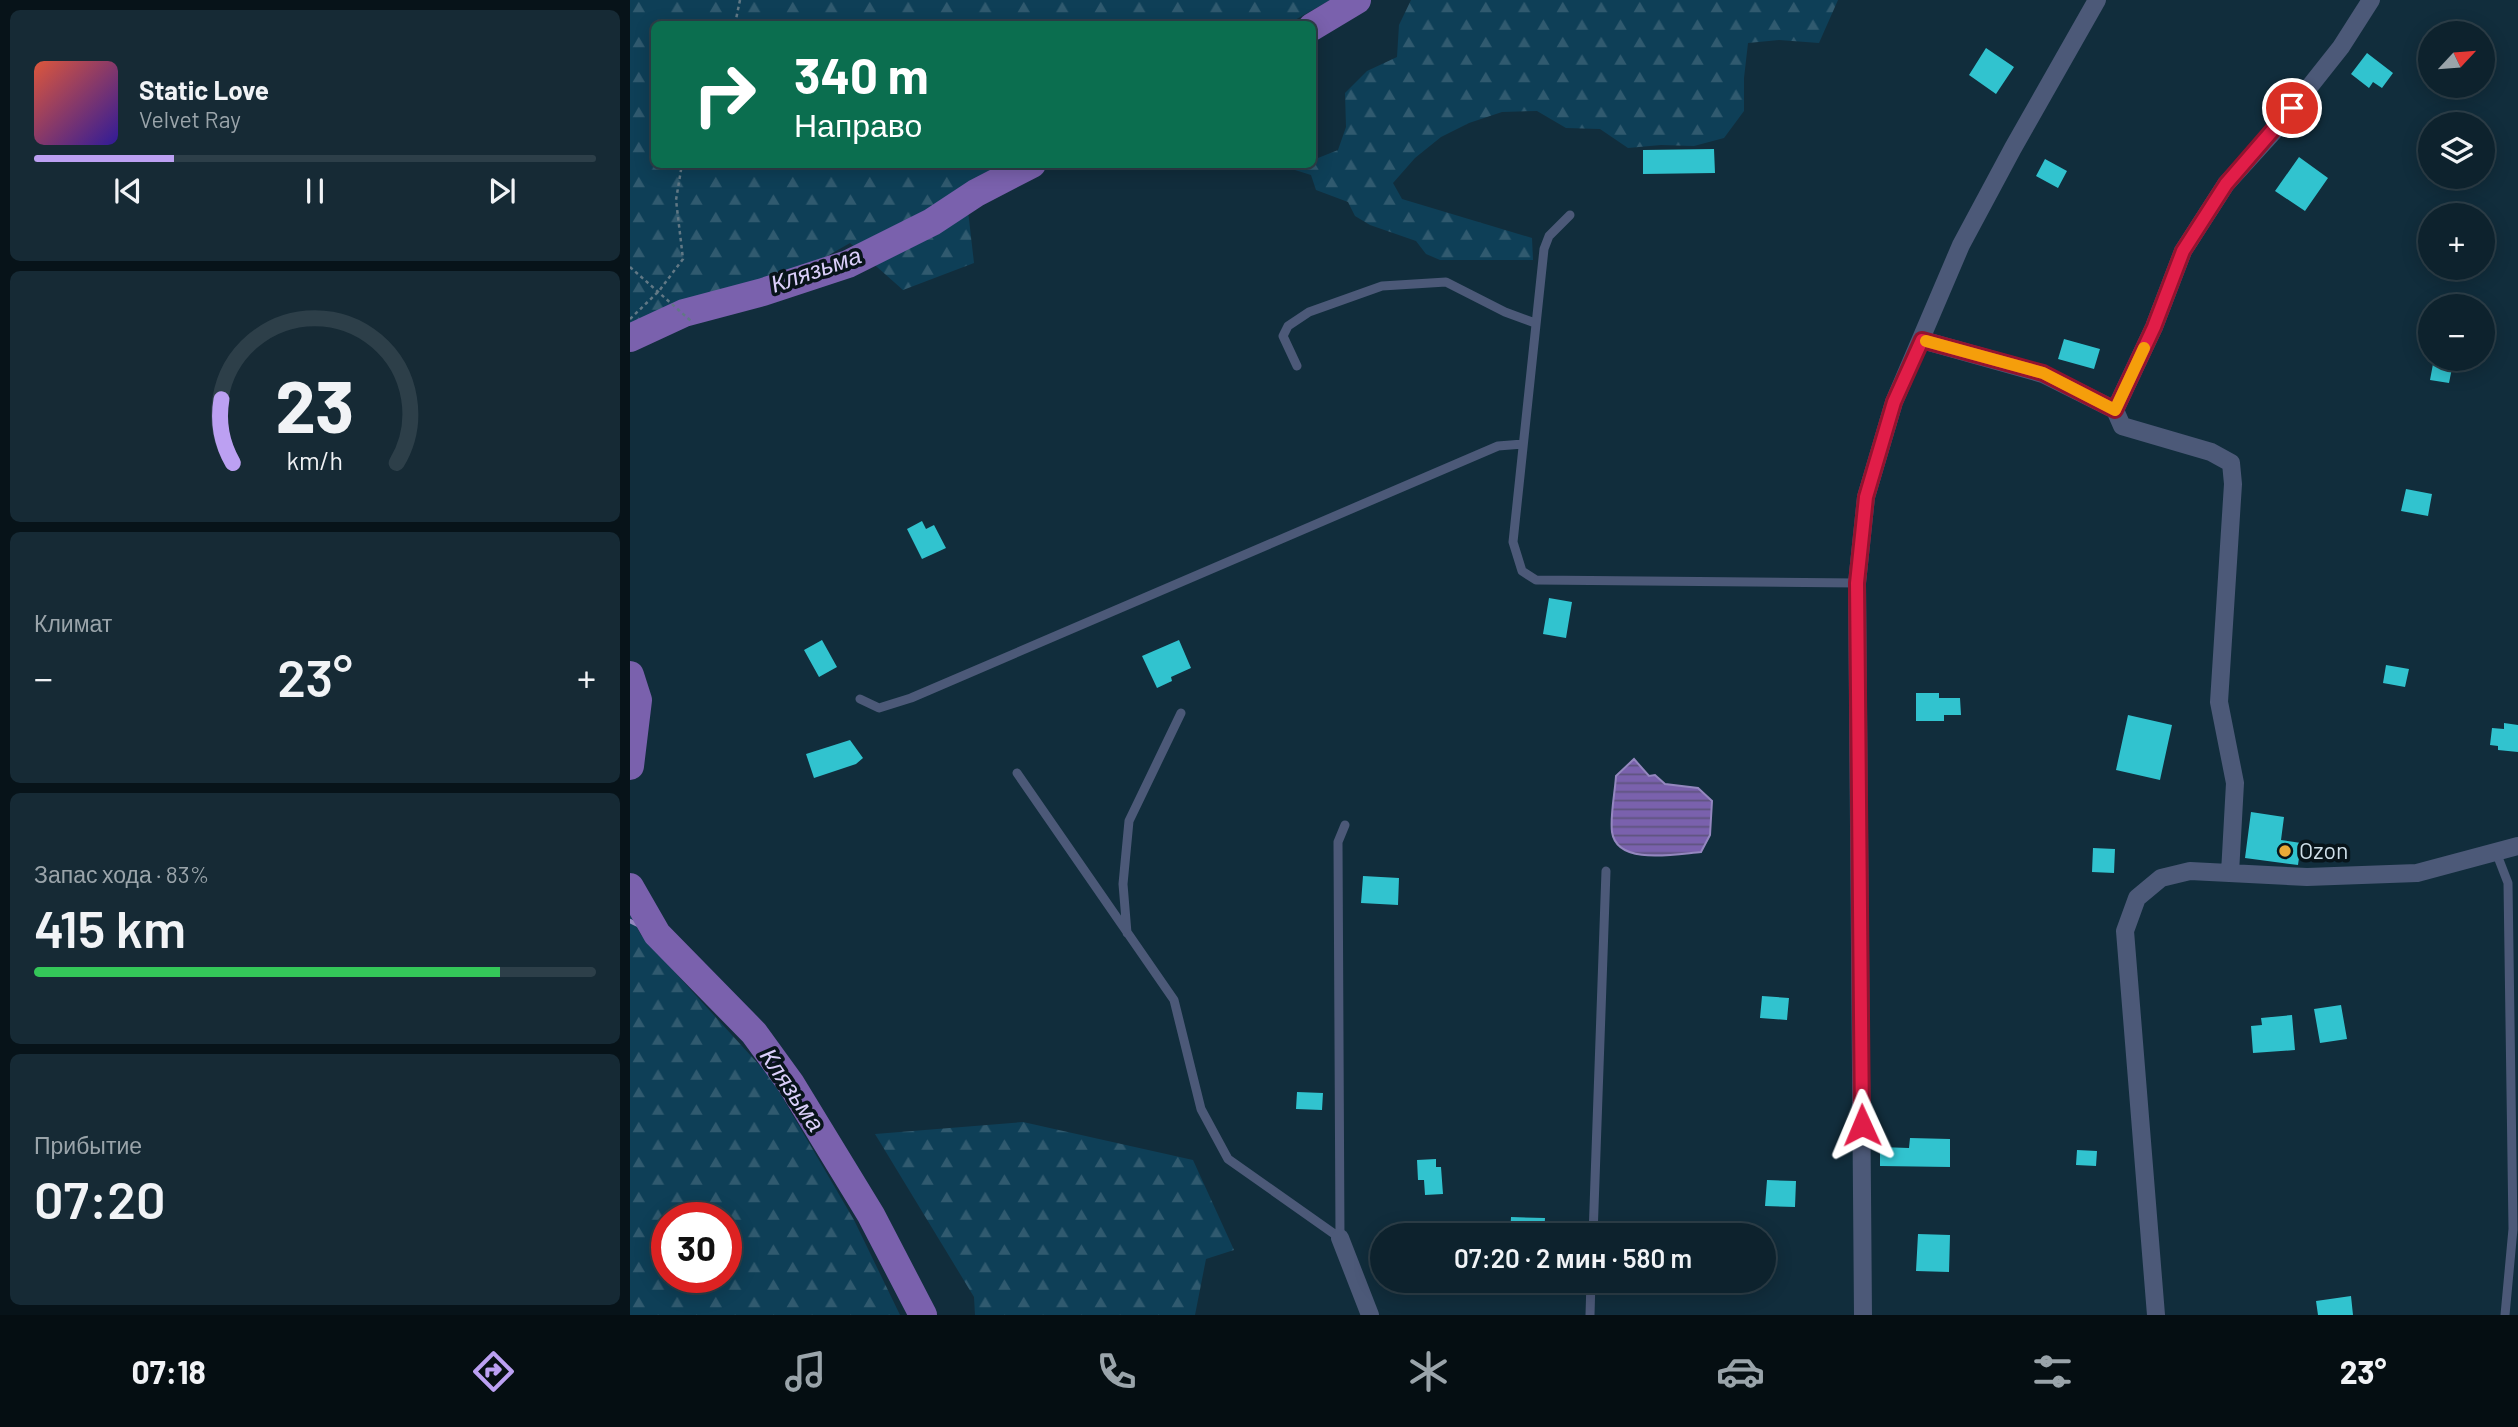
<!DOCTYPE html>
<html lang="ru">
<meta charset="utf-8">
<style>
:root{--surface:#0d222d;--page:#162a35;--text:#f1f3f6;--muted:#9aa4aa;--line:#2d3f49;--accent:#bca0f2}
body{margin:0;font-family:Barlow,sans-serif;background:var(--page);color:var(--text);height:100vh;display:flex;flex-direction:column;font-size:26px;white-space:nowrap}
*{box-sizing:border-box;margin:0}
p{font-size:23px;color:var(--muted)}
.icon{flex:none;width:38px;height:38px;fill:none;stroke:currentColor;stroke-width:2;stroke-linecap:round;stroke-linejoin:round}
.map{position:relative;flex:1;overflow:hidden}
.sheet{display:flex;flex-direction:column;gap:10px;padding:10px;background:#071319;width:630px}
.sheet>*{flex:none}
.top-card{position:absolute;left:21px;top:21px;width:665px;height:147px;border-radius:10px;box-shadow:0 4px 18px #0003,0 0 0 2px var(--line);background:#0b6e4f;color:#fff;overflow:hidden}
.needle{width:46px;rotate:64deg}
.fabs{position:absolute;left:1788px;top:21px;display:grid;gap:14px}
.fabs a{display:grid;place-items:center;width:77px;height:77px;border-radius:50%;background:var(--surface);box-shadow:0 4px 18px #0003,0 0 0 2px var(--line);font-size:35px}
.speed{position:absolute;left:21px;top:1202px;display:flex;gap:14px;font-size:35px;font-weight:700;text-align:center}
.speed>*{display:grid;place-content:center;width:91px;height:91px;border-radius:50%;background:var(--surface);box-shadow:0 4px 18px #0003,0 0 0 2px var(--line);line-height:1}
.speed .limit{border:10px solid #d22;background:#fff;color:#111}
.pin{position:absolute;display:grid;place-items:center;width:60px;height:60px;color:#fff;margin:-30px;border:4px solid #fff;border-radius:50%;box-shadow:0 2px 7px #0007}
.me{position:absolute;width:77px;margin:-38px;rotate:359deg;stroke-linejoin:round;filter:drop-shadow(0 0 5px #0008)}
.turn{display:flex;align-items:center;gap:24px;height:147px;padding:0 28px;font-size:32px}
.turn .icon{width:91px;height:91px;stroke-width:2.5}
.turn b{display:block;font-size:49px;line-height:60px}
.big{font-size:52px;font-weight:600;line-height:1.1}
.sheet .widget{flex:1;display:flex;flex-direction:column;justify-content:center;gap:10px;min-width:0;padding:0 24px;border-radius:10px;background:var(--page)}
.sheet .dial{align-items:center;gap:0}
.dial svg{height:182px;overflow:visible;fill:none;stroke:var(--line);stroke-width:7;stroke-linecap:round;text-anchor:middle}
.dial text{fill:var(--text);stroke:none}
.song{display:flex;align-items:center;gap:21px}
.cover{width:84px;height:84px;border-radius:10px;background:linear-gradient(135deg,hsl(10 70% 55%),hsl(250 70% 35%))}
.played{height:7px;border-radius:4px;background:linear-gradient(90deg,var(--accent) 25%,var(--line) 25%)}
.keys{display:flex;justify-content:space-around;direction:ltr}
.heat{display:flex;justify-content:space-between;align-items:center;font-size:38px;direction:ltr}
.charge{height:10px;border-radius:5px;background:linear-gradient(90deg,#34c759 83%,var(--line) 0)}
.trip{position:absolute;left:740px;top:1223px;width:406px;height:70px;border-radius:35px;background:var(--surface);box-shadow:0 4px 18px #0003,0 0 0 2px var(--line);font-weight:600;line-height:70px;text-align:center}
.menu{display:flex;height:112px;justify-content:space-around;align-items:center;background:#050e12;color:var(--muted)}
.menu .icon{width:49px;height:49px}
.menu .active{color:var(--accent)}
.menu b{font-size:32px;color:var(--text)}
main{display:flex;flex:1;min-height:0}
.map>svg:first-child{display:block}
.forest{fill:url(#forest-firs);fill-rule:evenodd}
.water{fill:url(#water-rules);stroke:#9487bf;stroke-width:2}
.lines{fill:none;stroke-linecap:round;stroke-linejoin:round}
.stream{stroke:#9487bf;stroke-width:4.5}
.river{stroke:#7a61ad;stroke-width:28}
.building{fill:#31c3cf}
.path{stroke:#617885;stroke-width:2.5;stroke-dasharray:3.5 3.5;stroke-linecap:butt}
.service{stroke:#4c5978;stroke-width:9}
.minor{stroke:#4c5978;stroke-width:18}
.route-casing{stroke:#92132f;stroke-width:18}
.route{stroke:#e11d48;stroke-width:12}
.slow{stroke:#f59e0b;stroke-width:12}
.poi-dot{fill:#e9ab38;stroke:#08141a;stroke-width:2.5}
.labels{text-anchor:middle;stroke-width:7;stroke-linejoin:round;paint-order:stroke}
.poi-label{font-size:23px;fill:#cfdfe9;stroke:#08141a;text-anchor:start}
.water-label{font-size:24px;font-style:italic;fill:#dbcffa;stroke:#08141a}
</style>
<main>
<section class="sheet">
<div class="widget">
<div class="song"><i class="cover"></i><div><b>Static Love</b><p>Velvet Ray</p></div></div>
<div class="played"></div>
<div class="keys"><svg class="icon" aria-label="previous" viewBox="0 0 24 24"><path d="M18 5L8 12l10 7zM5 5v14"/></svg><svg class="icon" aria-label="pause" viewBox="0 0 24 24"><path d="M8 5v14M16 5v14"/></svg><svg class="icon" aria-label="next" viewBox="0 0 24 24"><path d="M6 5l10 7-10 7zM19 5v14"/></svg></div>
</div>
<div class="widget dial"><svg viewBox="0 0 100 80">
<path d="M14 69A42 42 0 1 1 86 69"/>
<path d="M14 69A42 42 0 0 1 9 41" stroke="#bca0f2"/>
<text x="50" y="56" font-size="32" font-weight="700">23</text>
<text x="50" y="72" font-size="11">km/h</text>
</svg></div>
<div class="widget"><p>Климат</p>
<div class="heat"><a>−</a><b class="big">23°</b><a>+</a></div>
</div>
<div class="widget"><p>Запас хода · 83%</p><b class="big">415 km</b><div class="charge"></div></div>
<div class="widget"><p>Прибытие</p><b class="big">07:20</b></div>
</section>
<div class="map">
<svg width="1888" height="1315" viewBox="0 0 1888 1315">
<defs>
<pattern id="forest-firs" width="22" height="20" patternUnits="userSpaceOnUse" patternTransform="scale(1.75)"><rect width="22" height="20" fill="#0e3f57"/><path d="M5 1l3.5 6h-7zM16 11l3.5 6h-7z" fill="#305a6f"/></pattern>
<pattern id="water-rules" width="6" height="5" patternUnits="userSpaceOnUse" patternTransform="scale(1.75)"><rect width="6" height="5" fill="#7a61ad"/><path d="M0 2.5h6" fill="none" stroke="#5f547f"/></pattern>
</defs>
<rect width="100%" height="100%" fill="#112d3c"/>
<path class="forest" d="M0,0H700L658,24H24V164L367,165L336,193L344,263L273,290L220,243L171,271L33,312L0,332Z
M781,0H1208L1189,43L1149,40L1118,43L1114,78V111L1094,138L1064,146L1031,145L998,148L970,129L936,128L907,111L872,112L839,123L811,137L785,158L763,183L772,199L902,238L903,260H810L796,254L786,241L740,225L725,216L718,202L686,190L681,175L649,165L682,164L683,149L688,158L708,150L716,127L715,93L737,71L767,57L769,25Z
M0,915L11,935L141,1078L224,1220L270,1315H0ZM96,1218V1278H37V1218Z
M393,1122L563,1160L604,1250L576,1259L565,1315H345L344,1297L245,1134Z"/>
<path class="water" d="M1004,759L1019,776L1025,775L1035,784L1068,788L1082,801L1080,835L1071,852C1046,854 987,866 982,832C980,815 985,793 986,776Z"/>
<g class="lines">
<path class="stream" d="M0,921L27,934"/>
<path class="river" d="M682,27L727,0
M0,338L54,313L133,292L218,264L302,222L346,193L402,164
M0,675L8,700L0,766
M0,887L27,934L124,1033L161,1084L241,1215L293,1315"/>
</g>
<path class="building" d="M1356,48L1384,67L1366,94L1339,75Z
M1737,53L1763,73L1752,88L1743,82L1739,88L1721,74Z
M1084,149L1085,173L1013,174V150Z
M1669,157L1698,178L1675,211L1645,191Z
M1415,159L1437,171L1428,188L1406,176Z
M1434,339L1470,349L1464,369L1428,359Z
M1803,364L1822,368L1819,383L1800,380Z
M1776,489L1802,494L1798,516L1771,511Z
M292,521L296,529L304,525L316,548L292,559L277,529Z
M919,598L942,602L936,638L913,634Z
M192,640L207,667L189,677L174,650Z
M549,640L561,668L541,677L542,681L527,688L512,656Z
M1756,665L1779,669L1775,687L1753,683Z
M1286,693H1309V698H1330L1331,715H1314V721H1286Z
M1498,715L1542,725L1530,780L1486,770Z
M1874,723L1888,725V752L1868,750V746L1860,745L1862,728L1874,729Z
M220,740L233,758L226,764L184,778L176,754Z
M1621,812L1654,817L1651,840L1671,843L1668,865L1615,858Z
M1463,848L1485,849L1484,873L1462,872Z
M733,876L769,878L768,905L731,903Z
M1132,996L1159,998L1157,1020L1130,1018Z
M1711,1005L1717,1039L1690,1043L1684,1009Z
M1662,1015L1665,1050L1623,1053L1621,1026L1632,1025L1631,1018Z
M667,1092L693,1093L692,1110L666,1109Z
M1280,1138L1320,1139V1167L1250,1166V1147L1279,1148Z
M1447,1150L1467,1151L1466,1166L1446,1165Z
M806,1159V1167H811L813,1194L795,1195L794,1180H788L787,1160Z
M1137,1180L1166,1181L1165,1207L1135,1206Z
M881,1217L915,1218L914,1236H880Z
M1288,1234L1320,1235L1319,1272L1286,1271Z
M1721,1296L1723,1315H1688L1686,1301Z"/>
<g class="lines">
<path class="path" d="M105,24L110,0
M0,267L61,321
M0,319L29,291L53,259L46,200L52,164"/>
<path class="service" d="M940,215L919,236L914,249L883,542L892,571L906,580L1227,583
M667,366L653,336L658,326L679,312L752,286L816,282L875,312L905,323
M230,699L249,708L281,698L868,446L893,444
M387,773L544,1000L571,1109L598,1159L710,1238
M1866,852L1878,883L1883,1229L1875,1315
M497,933L493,884L499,821L551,713
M963,1236L976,871
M710,1238L708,842L715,825
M960,1315L961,1281"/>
<path class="minor" d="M1292,340L1413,374L1485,410L1492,426L1581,452L1601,463L1603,484L1589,702L1605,783L1600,873
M1485,410L1524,327L1553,251L1596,184L1646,129L1711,47L1741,0
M710,1238L740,1315
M1233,1315L1227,583L1236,497L1264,402L1331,245L1383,148L1467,0
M1526,1315L1495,931L1507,898L1531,878L1560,871L1677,877L1787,873L1888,846"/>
</g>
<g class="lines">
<defs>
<path id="route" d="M1232,1125L1227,583L1236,497L1264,402L1292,340L1413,373L1485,410L1524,327L1553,251L1596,184L1662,108"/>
</defs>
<use href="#route" class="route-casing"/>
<use href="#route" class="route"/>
<path class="slow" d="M1296,341L1413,373L1485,410L1514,348"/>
</g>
<circle class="poi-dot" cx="1655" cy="851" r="7"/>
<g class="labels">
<g class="poi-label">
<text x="1669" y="859">Ozon</text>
</g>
<g class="water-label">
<text transform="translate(186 270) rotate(-19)" y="8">Клязьма</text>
<text transform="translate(162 1090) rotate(56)" y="8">Клязьма</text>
</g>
</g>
</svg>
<div class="fabs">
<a><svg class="needle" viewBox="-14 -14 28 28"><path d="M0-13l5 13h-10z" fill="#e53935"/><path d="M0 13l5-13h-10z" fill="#9aa4aa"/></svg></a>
<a><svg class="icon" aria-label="layers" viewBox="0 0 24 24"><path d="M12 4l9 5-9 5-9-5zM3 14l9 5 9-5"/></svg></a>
<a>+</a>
<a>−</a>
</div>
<div class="speed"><div class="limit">30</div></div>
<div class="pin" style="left:1662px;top:108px;background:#d93025"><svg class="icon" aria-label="arrive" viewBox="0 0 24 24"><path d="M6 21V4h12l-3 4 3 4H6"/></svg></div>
<svg class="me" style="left:1232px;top:1125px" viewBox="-20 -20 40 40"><path d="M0-17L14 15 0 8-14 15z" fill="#e11d48" stroke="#fff" stroke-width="4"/></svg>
<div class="trip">07:20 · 2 мин · 580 m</div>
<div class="top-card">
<div class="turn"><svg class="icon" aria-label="right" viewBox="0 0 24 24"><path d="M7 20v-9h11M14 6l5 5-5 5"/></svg><div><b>340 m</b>Направо</div></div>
</div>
</div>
</main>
<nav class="menu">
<b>07:18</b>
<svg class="icon active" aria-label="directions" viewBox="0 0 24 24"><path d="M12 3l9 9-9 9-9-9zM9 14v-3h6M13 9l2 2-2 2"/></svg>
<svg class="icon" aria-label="music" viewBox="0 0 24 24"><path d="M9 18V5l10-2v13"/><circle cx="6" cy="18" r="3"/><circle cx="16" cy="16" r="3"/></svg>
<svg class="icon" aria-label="phone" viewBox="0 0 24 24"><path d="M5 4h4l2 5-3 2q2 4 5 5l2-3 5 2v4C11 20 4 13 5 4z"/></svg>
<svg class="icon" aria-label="climate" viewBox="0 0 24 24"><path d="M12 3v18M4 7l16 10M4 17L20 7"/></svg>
<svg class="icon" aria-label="car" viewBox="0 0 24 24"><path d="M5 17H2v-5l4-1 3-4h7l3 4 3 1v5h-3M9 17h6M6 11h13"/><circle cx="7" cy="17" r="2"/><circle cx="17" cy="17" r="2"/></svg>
<svg class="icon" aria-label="filters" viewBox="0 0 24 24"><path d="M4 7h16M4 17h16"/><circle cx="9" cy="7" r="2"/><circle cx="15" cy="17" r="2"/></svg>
<b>23°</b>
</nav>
